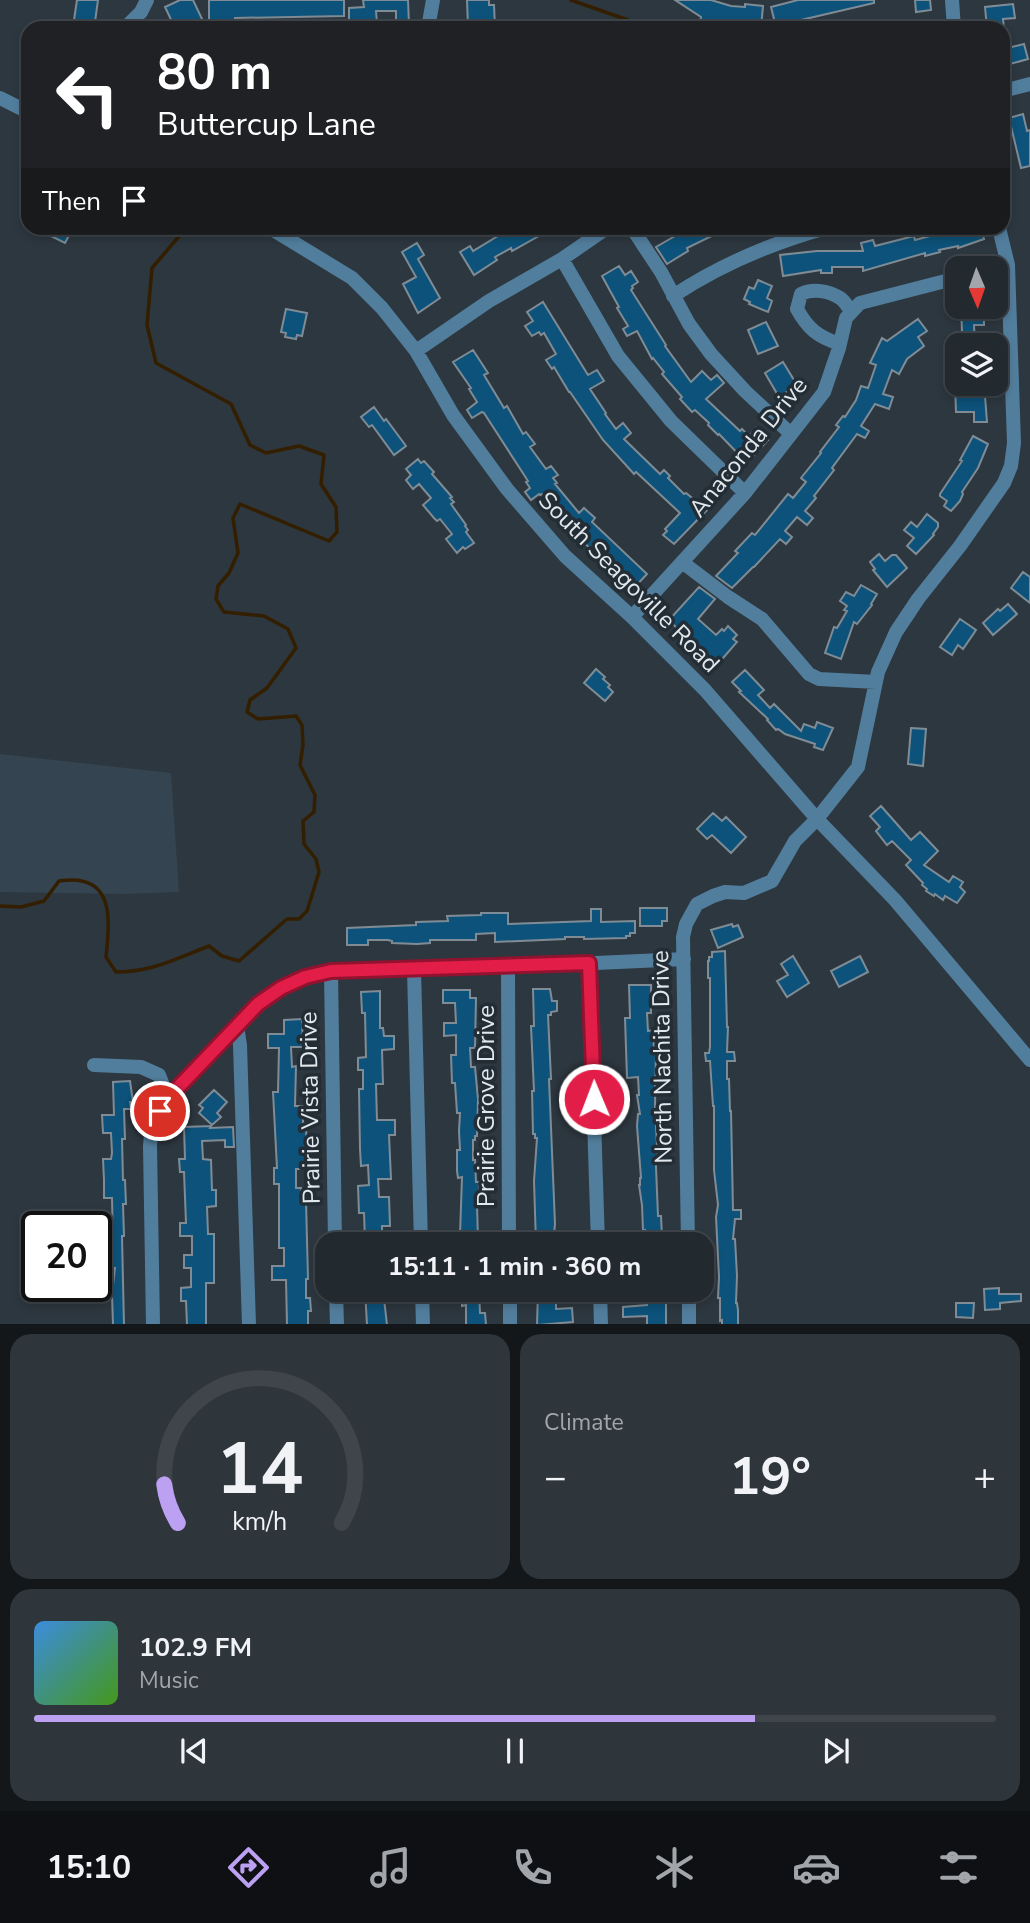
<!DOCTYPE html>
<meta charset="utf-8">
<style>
:root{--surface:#22292f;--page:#2e353b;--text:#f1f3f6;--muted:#a2a6aa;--line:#3f454b;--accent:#bca0f2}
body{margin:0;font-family:"Nunito Sans",sans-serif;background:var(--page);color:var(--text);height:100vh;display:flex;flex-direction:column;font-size:26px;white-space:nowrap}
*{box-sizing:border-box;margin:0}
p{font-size:23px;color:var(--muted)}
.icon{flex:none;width:38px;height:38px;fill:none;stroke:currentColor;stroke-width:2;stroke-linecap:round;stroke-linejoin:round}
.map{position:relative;height:1324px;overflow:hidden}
.side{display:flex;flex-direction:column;gap:10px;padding:10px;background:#13171a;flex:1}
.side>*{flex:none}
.banner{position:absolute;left:21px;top:21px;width:989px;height:214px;border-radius:21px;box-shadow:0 4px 10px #0003,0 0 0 2px var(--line);background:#202124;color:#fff;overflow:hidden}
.needle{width:46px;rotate:178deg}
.tools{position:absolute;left:945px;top:256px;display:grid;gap:14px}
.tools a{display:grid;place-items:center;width:63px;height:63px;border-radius:14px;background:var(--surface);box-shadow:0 4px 10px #0003,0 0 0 2px var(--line);font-size:35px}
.speed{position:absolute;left:21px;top:1211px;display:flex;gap:14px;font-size:35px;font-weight:700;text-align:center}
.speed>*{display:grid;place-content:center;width:91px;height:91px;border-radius:50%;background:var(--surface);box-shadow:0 4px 10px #0003,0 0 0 2px var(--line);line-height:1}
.speed .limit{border:4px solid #111;border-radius:10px;background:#fff;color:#111}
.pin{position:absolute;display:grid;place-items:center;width:60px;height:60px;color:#fff;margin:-30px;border:4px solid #fff;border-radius:50%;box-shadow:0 2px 7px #0007}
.me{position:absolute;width:77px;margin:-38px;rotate:359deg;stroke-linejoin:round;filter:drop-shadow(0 0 5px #0008)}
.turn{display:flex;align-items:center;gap:24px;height:147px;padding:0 21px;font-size:32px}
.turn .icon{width:91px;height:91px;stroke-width:2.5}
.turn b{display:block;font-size:49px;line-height:60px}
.then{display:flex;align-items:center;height:66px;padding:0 21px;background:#0003;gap:14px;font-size:26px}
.big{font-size:52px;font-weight:700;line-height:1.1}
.side .card{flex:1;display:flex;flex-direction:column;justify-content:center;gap:10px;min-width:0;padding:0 24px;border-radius:21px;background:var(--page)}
.side .dial{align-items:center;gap:0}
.dial svg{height:182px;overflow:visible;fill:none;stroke:var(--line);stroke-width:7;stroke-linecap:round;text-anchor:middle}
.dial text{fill:var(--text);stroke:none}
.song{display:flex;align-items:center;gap:21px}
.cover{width:84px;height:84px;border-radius:10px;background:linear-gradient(135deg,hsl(210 70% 55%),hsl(100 70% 35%))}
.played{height:7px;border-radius:4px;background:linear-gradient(90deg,var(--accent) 75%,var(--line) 75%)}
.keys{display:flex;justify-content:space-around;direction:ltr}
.heat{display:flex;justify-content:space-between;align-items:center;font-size:38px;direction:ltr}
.side .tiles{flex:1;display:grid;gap:10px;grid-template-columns:1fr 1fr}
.card:last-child{grid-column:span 2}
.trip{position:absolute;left:315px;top:1232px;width:399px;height:70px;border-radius:21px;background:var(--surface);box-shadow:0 4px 10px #0003,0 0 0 2px var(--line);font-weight:700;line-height:70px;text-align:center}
.tabs{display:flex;height:112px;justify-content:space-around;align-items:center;background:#0e1013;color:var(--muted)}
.tabs .icon{width:49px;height:49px}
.tabs .on{color:var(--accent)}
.tabs b{font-size:32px;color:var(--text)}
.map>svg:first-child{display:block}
.built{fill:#344450}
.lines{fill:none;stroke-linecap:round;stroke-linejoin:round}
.stream{stroke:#331f00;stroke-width:3.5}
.building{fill:#0d527a;stroke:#7f8c95;stroke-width:2}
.minor{stroke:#527e9d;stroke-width:14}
.route-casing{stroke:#92132f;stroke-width:18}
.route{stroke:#e11d48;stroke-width:12}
.labels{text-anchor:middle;stroke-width:7;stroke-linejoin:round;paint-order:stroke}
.street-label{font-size:24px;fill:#e2e9ee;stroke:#232d35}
</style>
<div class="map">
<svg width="1030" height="1325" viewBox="0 0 1030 1325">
<rect width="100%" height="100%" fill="#2d373f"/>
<path class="built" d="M0,754L171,773L179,892L122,894L0,892Z"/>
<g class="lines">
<path class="stream" d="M571,0L642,25L643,28
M0,906L21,907L44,901L59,881C115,872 110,919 106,957L116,972C152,972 175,959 209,946L222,956L239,961L287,919H299L307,911L319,872L316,859L304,844L303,821L314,812L315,795L300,765L303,745L302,725L296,716L258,719L247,712L250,700L267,688L296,648L288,629L264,616L224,612L216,599L218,586L229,573L238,553L233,518L240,504L329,541L337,532L336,507L321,484L324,455L299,446L266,453L250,445L231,404L156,363L147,325L152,268L186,228"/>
</g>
<path class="building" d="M77,0H98L95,22L74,20Z
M180,0H193L203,21L189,28H175L165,7Z
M209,0H344V16L235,18V22L209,23Z
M363,0H408L409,25H396V11H376L377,23L349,24V8L364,7Z
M467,0H489V5H494L495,28H468Z
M675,0H711L731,6L745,7V4L763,6L761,28H699L701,17Z
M798,0H874V3L801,20L796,22L797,28H788L787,24L776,27L771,7Z
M915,0H930L931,10L916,12Z
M1013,4L1015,18L1003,19L1004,28H987L985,7Z
M1024,44L1028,59L1003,66V49Z
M1023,114L1027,131L1030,130V166L1021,168L1009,118Z
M53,228H73L65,243L49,235Z
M511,228H553L512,251L511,248L495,257L497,260L474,275L460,252L470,246L473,251Z
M689,228H728L687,248L688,251L667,264L656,247Z
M953,228H981L984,239L958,248V246L939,250L940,252L925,256V253L863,271V267H832V273H821V270L783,276L780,255L817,251H863L861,243L873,240L875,246L914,236L915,240L953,230Z
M417,243L424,255L418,259L440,298L418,313L403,284L416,277L402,252Z
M619,266L625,275L631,271L638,282L632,286L633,288L631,290L666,345L665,346L691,382L702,371L711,380L717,375L724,383L706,399L740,431L742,429L749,436L756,428L768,440L747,463L719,434L718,435L708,425L709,423L695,410L692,412L680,399L682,397L662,374L664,372L653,358L652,359L637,331L627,336L623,329L628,326L617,308L619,307L602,276Z
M758,280L772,286L767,298L772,301L768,312L749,304L750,302L744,299L749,287L754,289Z
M543,302L588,375L597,370L604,381L590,389L606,413L605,414L616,429L623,423L631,433L624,439L660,474L664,470L670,476L668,478L684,494L686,493L707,510L674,544L663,535L667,531L665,529L680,513L636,472L634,474L603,440L570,392H569L554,367L552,369L546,360L556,354L544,333L541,335L539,332L532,336L525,326L533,321L527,312Z
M961,306H978V314H984V325H974L975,345H954V333L962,332Z
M286,309L307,313L302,336L297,335L296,339L285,337L286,333L281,332Z
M918,319L927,331L918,337L924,346L907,359L899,374L892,370L883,394L893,397L889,409L875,404L861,426L869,431L865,438L857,434L832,468L834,470L814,496L816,498L805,511L813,518L807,525L797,517L785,531L792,537L786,544L780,539L754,567H753L732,588L716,576L738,553L735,551L752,533L755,535L788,494L793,498L806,482L801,478L821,453L820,452L839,427L836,425L843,416L845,417L856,400L861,386L868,388L876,365L870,363L882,338L887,341Z
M766,322L778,346L758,354L748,330Z
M473,350L488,373L484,375L504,408L507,406L523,434L526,432L535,444L530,447L546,469L551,466L558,475L553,478L557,483L555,484L579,513L584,508L595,518L592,522L647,574L632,590L610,566L609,567L599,558L600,557L565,526L552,510L554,508L542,494L540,495L539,494L531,500L525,492L530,488L526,482L528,481L484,413L482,412L472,418L467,410L477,402L469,389L471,388L453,362Z
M783,362L797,385L779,397L765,373Z
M955,383H984L987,422H974V412H956Z
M374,407L384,421L386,419L406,446L394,455L372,425L369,427L361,417Z
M973,436L988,444L978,468L962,492L963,494L960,501L951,511L944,506L947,501L940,496V494L962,461L960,460Z
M418,459L421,463L424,461L434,472L432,474L452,497L450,498L454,502L451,504L466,525L465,526L468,530L466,532L474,543L465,549L463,547L457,553L446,539L452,534L440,519L437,521L434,518L423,505L431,498L419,484L413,489L406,480L411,475L406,469Z
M927,514L938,523V527L933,534L934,535L916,554L907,546L914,538L904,530L911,522L917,527Z
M879,554L885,561L892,555H896L907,568L887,587L873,570L875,569L870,562Z
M1023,572L1030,577V603L1011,588Z
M861,585L877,594L871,604L872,605L857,624L854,622L841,659L825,653L834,627L837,628L847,611L844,610L847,606L840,601L846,592L854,596Z
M699,587L715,599L698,619L716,635L722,629L724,631L728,626L737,635L733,639L737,642L717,665L689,639L688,640L669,620Z
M1008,604L1017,614L993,635L983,623L998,609L1000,611Z
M960,619L976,630L963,649L958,645L952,655L940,647Z
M596,669L605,677L603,679L610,685L608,687L613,692L605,701L584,683Z
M745,670L764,690L758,695L770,708L774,704L801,731L804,724L815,728L817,722L833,728L823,750L814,747L815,744L785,734L778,729L776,730L767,720L768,719L739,692L741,691L732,682Z
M911,728L926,729L923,766L908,764Z
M881,806L911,840L920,832L938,851L924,865L949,882L953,876L963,882L960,887L965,892L957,903L945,896L943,900L935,894L934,896L926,891L927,889L922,885L923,883L906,865L911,860L892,841L887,845L876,831L880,827L870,816Z
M713,813L722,821L726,817L746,837L731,853L712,835L707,839L697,829Z
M640,908H667V921H662V926H640Z
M591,909H601V922L635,921V933H630V936H626V938L584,939V937H565V939L495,942V933L476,934V940H430V943L417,944L392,943V941L388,940H368V945H347V928L416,925V922L448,921L447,916L481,915V913H508V924L591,921Z
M732,924L733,927L738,925L743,937L718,948L711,930Z
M725,951L727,1027H728L727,1052H734L735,1061H727V1079H729L730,1111H731L733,1210H741V1219H735L733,1239H735L737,1276L736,1303H737L738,1310V1325H722V1320L720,1321V1298H718L719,1277L716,1217L718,1205L714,1170V1106H713L710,1061H706L705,1053H709L710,1047V978H708V961H709V957H712V952Z
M793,956L809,983L787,997L777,981L788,975L781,964Z
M860,956L868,972L839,987L831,971Z
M629,985H651V1013H647L648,1031L653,1030L654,1049H656L655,1108L658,1163H656V1167L658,1216H661L662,1237H659V1244H646L645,1230L643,1231L642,1205L639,1185H640V1178H641L637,1126L638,1114H640L637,1095H639L638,1077L627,1078L625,1018H630Z
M533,989H550L552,1001H557V1011L551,1012V1015H548L551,1079H549L555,1224L553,1244H536L534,1181L537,1138H535V1134H533L532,1091H534L531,1026H534Z
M443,990H470V998H476L475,1048H470L471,1067H475L478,1099L477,1136H475V1140H473V1160H475L476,1182H479L480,1203H477L478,1241H461L460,1235L462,1177L458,1178L457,1171V1150H460L459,1131L460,1113H457L455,1083H452L451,1055H456V1035L444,1036V1023H456L455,1003H443Z
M380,991V1028H383L384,1036H394V1049L382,1050L383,1084H376L377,1120H395V1135H389L391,1179H378L379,1197H389L390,1226H382V1240L365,1241L364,1213H359L358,1186L369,1185L368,1165L361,1166L360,1149L359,1089H363V1070H358V1058L366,1057L365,1013H362L361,992Z
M302,1019L303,1047H291L292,1067L296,1066L295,1106H303V1123H306L307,1169H296V1188H301V1201H306L308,1279H306V1298H310L311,1311H308V1325H287L286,1280H272V1266H284V1248H279V1184H274V1168H277L273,1092H278L279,1048H268V1034H284V1020Z
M130,1081L133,1102H130L131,1109H124L125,1139H122L123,1180H125L126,1204H123L124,1236H122L124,1325H113L112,1294L115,1268H112L111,1262L113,1245L112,1198H104V1180L103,1159H111L112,1153L111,1133H103L102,1115H114L113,1082Z
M214,1090L227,1102L217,1113L221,1117L212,1125L199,1113L203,1108L199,1105Z
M211,1126L210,1128L233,1127L234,1147H225V1140L202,1141L203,1159L211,1160L212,1190H216V1206L207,1207L208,1234H214V1283H206V1325H187L186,1301H181V1288L191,1287V1268H184V1255H192V1236H180V1223H186L184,1172H180L179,1159H185L184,1127Z
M999,1288V1294H1021V1301L1000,1303V1309L985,1310L984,1289Z
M365,1290H383L387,1325H367Z
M462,1290H479L480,1313H485L486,1325H466V1305L462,1306Z
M538,1290H556V1309L572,1308L573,1322L537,1325Z
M648,1290H666V1325H647V1316L623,1317V1307L647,1305Z
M956,1303H974L973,1318L956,1317Z"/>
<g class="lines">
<path class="minor" d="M952,0L954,28
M125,28L141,12L147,0
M428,28L433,0
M1003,91L1030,84
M0,98L28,112
M270,228L352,278L382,308L416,351L453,415L507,489L565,556L632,617L705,690L817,819L895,900L1030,1060
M632,228L661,272L689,324L711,354L745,391L791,434
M562,259L618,356L671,421L745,493
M673,296C720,265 772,243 826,228
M840,344C818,337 808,329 797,309L801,294C813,288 829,291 840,298C845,301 848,307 851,312
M416,351L489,301L562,259L607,228
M682,562L728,597L762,619L809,674L819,679L876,682
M632,617L745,493L824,392L839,348L846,318L860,303L957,278
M589,963L598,1244
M508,967L509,1244
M414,969L421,1244
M331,971L335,1244
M237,1026L240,1045L249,1325
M94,1065L141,1067L159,1075L168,1098
M688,1244L683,937L686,924L697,904L713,896L725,892L744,893L772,881L795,841L817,819L858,767L878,672L896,632L918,599L960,546L1004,483L1011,466L1014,443L1008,265L999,228
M336,1290L337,1325
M422,1290L423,1325
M510,1290V1325
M600,1290L601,1325
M689,1290V1325
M153,1325L150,1146L152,1123L168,1098L258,1004L281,988L305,977L331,971L508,967L684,959"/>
</g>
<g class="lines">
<defs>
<path id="route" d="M160,1111L168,1098L258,1004L281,988L305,977L331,971L589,963L594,1099"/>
</defs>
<use href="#route" class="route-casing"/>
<use href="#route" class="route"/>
</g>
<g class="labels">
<g class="street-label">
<text transform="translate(748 447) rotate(-51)" y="8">Anaconda Drive</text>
<text transform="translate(629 582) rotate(45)" y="8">South Seagoville Road</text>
<text transform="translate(662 1057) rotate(-91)" y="8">North Nachita Drive</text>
<text transform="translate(486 1106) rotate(-90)" y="8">Prairie Grove Drive</text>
<text transform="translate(310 1108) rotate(-91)" y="8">Prairie Vista Drive</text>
</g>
</g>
</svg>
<div class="tools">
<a><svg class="needle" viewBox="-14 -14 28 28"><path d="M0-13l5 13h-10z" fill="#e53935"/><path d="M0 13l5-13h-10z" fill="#a2a6aa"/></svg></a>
<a><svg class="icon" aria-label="layers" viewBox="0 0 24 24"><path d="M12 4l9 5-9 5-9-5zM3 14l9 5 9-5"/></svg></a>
</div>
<div class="speed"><div class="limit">20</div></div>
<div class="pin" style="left:160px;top:1111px;background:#d93025"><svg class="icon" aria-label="arrive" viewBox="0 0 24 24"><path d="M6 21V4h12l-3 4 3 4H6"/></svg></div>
<svg class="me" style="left:594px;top:1099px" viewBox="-20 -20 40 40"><circle r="17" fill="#e11d48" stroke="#fff" stroke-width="3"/><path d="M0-11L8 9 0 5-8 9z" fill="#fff"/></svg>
<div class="trip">15:11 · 1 min · 360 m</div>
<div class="banner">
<div class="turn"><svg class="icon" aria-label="left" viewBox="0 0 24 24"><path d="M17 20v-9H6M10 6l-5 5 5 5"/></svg><div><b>80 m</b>Buttercup Lane</div></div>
<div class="then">Then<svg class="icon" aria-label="arrive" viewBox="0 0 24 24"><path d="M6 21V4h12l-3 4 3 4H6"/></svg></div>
</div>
</div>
<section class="side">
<div class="tiles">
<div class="card dial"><svg viewBox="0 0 100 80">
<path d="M14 69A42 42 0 1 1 86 69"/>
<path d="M14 69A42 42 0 0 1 8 52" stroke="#bca0f2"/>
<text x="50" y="56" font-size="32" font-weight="700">14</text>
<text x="50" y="72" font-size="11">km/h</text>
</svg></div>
<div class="card"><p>Climate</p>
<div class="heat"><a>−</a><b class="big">19°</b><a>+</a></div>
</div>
<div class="card">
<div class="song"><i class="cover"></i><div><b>102.9 FM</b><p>Music</p></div></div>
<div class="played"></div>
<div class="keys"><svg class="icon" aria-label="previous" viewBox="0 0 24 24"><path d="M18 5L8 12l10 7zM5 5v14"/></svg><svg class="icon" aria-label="pause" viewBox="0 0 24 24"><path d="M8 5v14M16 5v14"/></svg><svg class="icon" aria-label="next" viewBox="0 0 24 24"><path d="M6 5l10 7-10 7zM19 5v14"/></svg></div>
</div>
</div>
</section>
<nav class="tabs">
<b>15:10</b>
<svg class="icon on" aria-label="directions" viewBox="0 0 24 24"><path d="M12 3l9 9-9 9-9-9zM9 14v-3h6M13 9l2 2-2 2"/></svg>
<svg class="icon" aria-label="music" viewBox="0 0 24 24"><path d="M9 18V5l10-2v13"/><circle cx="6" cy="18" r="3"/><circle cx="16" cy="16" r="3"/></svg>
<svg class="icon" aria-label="phone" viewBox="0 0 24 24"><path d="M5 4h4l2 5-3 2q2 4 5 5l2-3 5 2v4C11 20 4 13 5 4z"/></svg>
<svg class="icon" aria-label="climate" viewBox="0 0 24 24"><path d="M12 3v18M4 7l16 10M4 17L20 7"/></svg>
<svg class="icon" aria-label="car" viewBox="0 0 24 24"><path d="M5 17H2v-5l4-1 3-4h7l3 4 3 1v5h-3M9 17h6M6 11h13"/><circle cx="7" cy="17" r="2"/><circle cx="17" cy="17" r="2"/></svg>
<svg class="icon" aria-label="filters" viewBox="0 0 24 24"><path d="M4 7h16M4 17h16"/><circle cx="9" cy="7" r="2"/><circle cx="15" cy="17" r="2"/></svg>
</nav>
